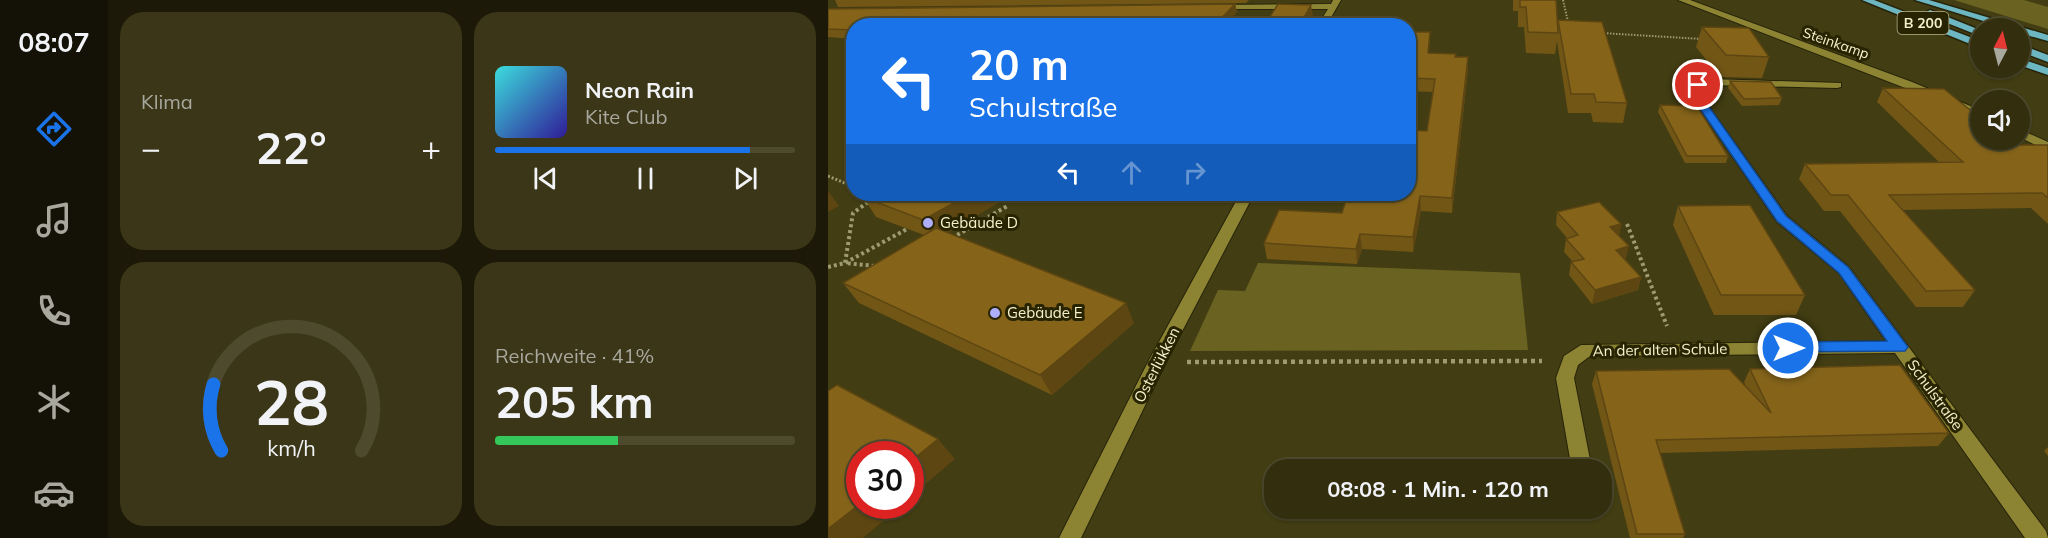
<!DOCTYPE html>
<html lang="de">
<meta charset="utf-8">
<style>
:root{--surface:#322e0e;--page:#3a3617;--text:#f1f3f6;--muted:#a8a89e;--line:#4d4a2e;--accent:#1a73e8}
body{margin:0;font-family:Mulish,sans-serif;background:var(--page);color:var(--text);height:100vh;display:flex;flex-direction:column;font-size:22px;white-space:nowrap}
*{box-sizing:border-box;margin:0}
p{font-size:20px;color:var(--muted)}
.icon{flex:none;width:33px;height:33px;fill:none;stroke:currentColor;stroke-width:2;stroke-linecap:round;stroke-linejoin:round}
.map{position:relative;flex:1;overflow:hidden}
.side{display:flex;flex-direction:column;gap:12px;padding:12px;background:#1c1908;width:720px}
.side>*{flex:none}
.hud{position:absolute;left:18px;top:18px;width:570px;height:183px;border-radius:24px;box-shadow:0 2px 4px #0004,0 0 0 2px var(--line);background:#1a73e8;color:#fff;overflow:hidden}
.needle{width:39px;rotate:7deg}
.fabs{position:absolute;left:1142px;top:18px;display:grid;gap:12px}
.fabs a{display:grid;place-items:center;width:60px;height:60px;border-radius:50%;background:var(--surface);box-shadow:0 2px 4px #0004,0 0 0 2px var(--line);font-size:30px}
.speed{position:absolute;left:18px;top:441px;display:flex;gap:12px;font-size:30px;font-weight:700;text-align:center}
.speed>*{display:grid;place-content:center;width:78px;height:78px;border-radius:50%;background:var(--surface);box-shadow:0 2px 4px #0004,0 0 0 2px var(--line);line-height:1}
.speed .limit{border:9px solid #d22;background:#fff;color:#111}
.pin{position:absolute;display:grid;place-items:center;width:51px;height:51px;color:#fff;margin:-26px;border:3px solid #fff;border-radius:50%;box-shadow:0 2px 6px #0007}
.me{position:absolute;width:66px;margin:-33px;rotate:90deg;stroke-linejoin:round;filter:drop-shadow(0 0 4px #0008)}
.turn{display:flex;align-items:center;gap:21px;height:126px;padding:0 24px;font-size:27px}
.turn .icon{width:78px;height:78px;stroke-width:2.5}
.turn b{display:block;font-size:42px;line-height:51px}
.lanes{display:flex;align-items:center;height:57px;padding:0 24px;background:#0003;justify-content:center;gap:30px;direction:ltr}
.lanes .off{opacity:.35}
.big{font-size:45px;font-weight:700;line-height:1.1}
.side .widget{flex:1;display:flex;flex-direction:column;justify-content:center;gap:9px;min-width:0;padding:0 21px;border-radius:24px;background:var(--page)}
.side .dial{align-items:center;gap:0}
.dial svg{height:156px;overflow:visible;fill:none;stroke:var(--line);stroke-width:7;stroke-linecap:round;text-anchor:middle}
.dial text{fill:var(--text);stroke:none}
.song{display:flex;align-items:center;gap:18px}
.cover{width:72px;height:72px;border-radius:9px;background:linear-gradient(135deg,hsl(180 70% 55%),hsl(250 70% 35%))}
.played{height:6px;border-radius:3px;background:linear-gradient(90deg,var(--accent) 85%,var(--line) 85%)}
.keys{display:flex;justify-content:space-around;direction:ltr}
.heat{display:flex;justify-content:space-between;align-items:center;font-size:33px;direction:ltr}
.charge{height:9px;border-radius:4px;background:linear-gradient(90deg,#34c759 41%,var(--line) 0)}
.side .tiles{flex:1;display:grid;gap:12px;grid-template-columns:repeat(2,1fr)}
.trip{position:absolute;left:436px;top:459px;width:348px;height:60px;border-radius:24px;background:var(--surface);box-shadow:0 2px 4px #0004,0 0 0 2px var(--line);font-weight:700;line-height:60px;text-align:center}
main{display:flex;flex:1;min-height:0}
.tabs{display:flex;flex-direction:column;width:108px;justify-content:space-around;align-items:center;background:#141206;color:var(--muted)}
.tabs .icon{width:42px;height:42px}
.tabs .on{color:var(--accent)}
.tabs b{font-size:27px;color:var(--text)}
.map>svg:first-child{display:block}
.green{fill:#696221}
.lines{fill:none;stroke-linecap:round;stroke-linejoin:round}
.minor-casing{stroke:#27240a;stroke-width:2}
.trunk-casing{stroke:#27240a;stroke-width:3}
.path-far3{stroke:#9e9a71;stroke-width:2;stroke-dasharray:1.5 1.5;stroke-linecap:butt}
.path-far2{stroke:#9e9a71;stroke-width:3;stroke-dasharray:2 2;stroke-linecap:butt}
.path-far1{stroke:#9e9a71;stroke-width:4;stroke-dasharray:3 3;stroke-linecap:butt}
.path{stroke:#9e9a71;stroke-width:4.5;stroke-dasharray:4 4;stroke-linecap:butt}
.minor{fill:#8d8433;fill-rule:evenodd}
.trunk{fill:#6cb7c2;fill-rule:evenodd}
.wall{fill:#725616}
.shaded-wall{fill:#5d4612}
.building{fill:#85641a;stroke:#5d4612;stroke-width:1.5}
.route{fill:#1a73e8;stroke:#114b97;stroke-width:1.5}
.poi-dot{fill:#aeaefb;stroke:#282402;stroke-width:2}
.labels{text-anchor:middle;stroke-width:6;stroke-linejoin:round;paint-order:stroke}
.shield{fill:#282402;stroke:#b8b48f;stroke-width:1.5}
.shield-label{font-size:14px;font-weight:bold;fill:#f5f2cb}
.far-street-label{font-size:14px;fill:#f5f2cb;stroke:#282402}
.poi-label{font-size:15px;fill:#f5f2cb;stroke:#282402;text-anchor:start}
.street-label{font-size:15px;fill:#f5f2cb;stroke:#282402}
</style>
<main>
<nav class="tabs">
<b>08:07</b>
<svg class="icon on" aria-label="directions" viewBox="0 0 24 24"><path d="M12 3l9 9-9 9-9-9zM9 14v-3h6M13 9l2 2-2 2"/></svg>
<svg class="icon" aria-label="music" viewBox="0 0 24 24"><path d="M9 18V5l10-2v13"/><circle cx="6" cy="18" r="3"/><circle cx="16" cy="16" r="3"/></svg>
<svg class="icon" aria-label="phone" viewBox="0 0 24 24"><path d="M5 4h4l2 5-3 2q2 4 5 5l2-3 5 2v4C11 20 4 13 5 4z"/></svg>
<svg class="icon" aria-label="climate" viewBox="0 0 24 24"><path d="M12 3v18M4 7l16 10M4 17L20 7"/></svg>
<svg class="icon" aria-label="car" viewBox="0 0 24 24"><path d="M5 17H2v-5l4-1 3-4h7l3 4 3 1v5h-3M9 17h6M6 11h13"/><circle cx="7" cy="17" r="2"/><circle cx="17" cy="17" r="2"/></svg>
</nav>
<section class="side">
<div class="tiles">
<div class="widget"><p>Klima</p>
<div class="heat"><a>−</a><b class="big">22°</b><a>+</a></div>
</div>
<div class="widget">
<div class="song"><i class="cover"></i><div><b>Neon Rain</b><p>Kite Club</p></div></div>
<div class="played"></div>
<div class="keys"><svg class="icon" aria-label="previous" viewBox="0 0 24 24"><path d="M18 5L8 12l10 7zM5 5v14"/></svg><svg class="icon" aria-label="pause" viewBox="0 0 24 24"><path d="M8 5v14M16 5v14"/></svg><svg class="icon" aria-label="next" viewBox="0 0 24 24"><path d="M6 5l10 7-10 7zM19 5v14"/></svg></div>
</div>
<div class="widget dial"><svg viewBox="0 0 100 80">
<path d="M14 69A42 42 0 1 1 86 69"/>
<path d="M14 69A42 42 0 0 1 10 35" stroke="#1a73e8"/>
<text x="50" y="56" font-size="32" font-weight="700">28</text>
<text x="50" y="72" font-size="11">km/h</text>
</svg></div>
<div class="widget"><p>Reichweite · 41%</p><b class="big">205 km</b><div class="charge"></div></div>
</div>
</section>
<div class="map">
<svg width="1220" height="538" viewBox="0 0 1220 538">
<rect width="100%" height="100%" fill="#423d12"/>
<path class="green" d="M1126,0H1196L1220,7V29Z
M430,263L692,273L700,350L362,351L390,290L417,291Z"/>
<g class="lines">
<defs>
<path id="minor" d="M505,0H513L498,26H489L500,9H388L384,7L388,5L503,4Z
M850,0H862L1084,82L1152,110V117Z
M882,79L1013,83V87L1009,88L882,85L872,89L874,97L959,216L1021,267L1218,531L1220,538H1197L1067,353L762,356L750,365L746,378L764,470H744L728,378L736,356L753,345L1058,341L1011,273L949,222L864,97L862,89L866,83Z
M1191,129L1220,142V151L1191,137Z
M412,194H426L338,362L253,538H231L320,362Z"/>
<path id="trunk" d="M1034,0H1046L1152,41V48Z
M1087,0H1101L1220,35V41L1191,33V28H1178Z
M1102,10L1152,30V36L1099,15L1097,13Z
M1191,44L1220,55V62L1191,51Z
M1191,58L1220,68V75L1191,65Z"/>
</defs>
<use href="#minor" class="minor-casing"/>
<use href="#trunk" class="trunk-casing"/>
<path class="path-far3" d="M735,0L741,26
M773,33L874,39"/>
<path class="path-far2" d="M0,176L26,187
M38,204L41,202"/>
<path class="path-far1" d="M40,202L25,213L17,263L47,266
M799,224L839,326
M124,238L181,205
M0,267L17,263L79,229"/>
<path class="path" d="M359,362L714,361"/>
<use href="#minor" class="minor"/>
<use href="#trunk" class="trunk"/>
</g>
<path class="wall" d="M7,0H421L418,3L10,7Z
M685,0H728L729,28L730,20L799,103L795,123L765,122L763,113H740L729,41L727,54L698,53L696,27H690V11H685Z
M407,4L409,12L26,26V39L0,37V9Z
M874,27L941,57L934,78L892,77L868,47Z
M580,32H602L601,53L628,57L640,70L624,213L593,211L585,252L534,249L529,264L439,259L436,243L514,213L599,131L605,92L580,91Z
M902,81L954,98L951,105L914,106L900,88Z
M1055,88L1185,145H1220V224L1203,208L1075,210L1147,290L1135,307H1088L1012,211H996L971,179L977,164L1111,162L1049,102Z
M832,105L900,156L898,163H857L830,112Z
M185,194L119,233L306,323L224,395L31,303L15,283L96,235L48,217L35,197Z
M850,206L977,295L968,315H886L845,225Z
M729,212L793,224L791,236L798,259H797L813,277L810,290L764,304L741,275L743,262H745L736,252L738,239L739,238L728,225Z
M922,369L1121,433L1110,446L832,453L857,534L855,538H802L764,384L768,371L918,387L916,382Z
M1220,447V456L1216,451Z"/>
<path class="shaded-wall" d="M407,4L409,12L397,26H386Z
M483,5L485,16L479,26H471Z
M640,57V70L624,213V198Z
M0,191L11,206L0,212Z
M142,194H185L107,240L95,220Z
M592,196L593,211L585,252V237Z
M793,224L791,237L782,227Z
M532,234L534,249L529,264L528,249Z
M801,246L798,259L785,263L788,250Z
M813,277L810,290L764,304L767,290Z
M298,303L306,323L224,395L212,375Z
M110,439L127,459L82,497V462Z
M32,504V506H73L35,538H0V529Z"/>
<path class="building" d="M692,0H728L730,33L700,32L698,7H692Z
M407,4L386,26H26V30L0,29V9Z
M450,4L483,5L471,26H436Z
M730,20L774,22L799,103L768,102L766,94H743Z
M874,27L921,28L941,57L898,55Z
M580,32H602L600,53L628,54L627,57H640L624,198L592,196L585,237L532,234L528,249L436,243L451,210L514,213L520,194H580V130L599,131L607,79L580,78Z
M902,81L943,82L954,98L916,99Z
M1055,88L1116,89L1152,118V140H1179L1185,145H1220V198L1214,193L1061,195L1147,290L1098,291L1020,195H1003L977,164L1135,162Z
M832,105L869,106L900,156H859Z
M42,194H142L95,220L35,197Z
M771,202L793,224L782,227L801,246L788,250L813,277L767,290L743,262L756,259L738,239L750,235L729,212Z
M922,205L977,295H893L850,206Z
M108,228L298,303L212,375L15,283Z
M1072,365L1121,433L828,440L857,534H809L768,371L901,369L943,413L922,369Z
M9,385L110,439L82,462V454H32V504L0,529V391Z"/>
<path class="route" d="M867,83L875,85L872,89L874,97L958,216L1020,267L1080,347L1077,351L955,352L952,348L955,344L960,342L1059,341L1011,273L949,221L864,97L862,89Z"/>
<g class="poi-dot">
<circle cx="100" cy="223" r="6"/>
<circle cx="167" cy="313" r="6"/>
</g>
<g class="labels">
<rect class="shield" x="1069.5" y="12" width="51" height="22" rx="4.5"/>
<g class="shield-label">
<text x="1095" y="28">B 200</text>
</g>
<g class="far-street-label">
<text transform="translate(1008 43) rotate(19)" y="5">Steinkamp</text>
</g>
<g class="poi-label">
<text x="112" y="228">Gebäude D</text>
<text x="179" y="318">Gebäude E</text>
</g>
<g class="street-label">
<text transform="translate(832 350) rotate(-1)" y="5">An der alten Schule</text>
<text transform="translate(329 365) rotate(-63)" y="5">Osterlükken</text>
<text transform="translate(1107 395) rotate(54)" y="5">Schulstraße</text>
</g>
</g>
</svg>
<div class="fabs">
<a><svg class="needle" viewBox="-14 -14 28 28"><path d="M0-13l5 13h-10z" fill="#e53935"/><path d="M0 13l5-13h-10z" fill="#a8a89e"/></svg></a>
<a><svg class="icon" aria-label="sound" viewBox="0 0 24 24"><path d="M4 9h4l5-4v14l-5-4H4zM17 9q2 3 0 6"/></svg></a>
</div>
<div class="speed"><div class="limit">30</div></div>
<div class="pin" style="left:870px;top:85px;background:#d93025"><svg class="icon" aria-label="arrive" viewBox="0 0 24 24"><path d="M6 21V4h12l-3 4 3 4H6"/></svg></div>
<svg class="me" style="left:960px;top:348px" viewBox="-20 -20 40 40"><circle r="17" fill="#1a73e8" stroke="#fff" stroke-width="3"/><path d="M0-11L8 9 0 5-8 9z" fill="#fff"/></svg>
<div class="trip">08:08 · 1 Min. · 120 m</div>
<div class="hud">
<div class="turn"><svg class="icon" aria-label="left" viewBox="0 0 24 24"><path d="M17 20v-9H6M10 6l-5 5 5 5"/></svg><div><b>20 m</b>Schulstraße</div></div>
<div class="lanes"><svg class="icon" aria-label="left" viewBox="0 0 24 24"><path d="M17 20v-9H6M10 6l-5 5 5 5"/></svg><svg class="icon off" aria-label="ahead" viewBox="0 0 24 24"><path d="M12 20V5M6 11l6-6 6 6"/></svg><svg class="icon off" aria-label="right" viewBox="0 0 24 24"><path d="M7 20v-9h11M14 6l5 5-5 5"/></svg></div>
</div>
</div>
</main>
